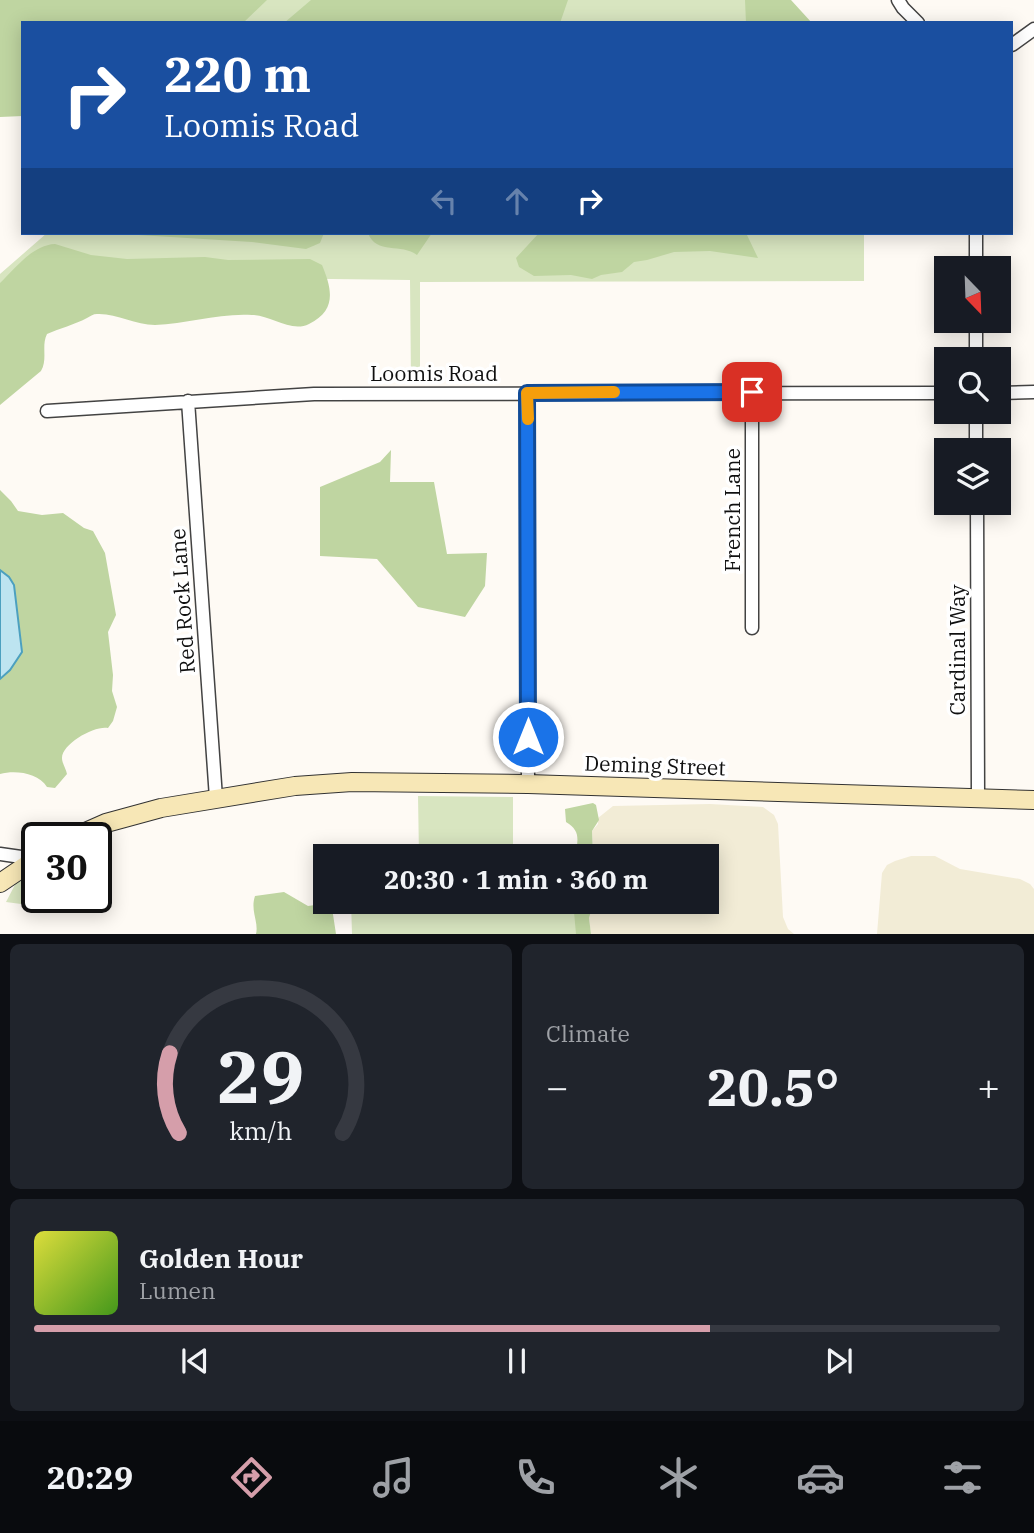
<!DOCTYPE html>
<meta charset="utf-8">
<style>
:root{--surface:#171b24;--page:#20242c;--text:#f1f3f6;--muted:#9ea1a6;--line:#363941;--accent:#d59eaa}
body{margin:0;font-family:"IBM Plex Serif",serif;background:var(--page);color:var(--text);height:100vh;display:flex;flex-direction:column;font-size:26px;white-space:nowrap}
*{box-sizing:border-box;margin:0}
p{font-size:23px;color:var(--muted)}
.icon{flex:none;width:38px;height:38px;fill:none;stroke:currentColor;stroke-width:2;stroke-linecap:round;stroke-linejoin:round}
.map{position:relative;height:934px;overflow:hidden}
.panel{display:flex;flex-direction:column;gap:10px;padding:10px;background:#0d0f14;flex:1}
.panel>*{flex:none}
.banner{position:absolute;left:21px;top:21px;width:992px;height:214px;border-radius:0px;box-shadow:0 4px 18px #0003;background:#1a4fa0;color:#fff;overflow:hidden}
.needle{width:46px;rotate:157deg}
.controls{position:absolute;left:934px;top:256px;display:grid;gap:14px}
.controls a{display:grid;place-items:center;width:77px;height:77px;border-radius:0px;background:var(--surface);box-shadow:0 4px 18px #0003;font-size:35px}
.speed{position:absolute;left:21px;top:822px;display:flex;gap:14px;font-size:35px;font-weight:700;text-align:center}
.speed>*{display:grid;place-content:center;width:91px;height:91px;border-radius:50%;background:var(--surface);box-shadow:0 4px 18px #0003;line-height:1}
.speed .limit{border:4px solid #111;border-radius:10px;background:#fff;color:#111}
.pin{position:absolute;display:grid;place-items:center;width:60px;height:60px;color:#fff;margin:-30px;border-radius:14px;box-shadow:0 4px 10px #0006}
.me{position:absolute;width:77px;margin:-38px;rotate:0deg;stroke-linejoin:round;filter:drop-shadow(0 0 5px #0008)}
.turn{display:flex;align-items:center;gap:24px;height:147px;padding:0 28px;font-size:32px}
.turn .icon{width:91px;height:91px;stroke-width:2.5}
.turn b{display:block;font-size:49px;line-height:60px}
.lanes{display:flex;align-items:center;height:66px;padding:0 28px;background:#0003;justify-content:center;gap:35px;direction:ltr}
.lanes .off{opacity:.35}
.big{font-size:52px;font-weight:700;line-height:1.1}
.panel .tile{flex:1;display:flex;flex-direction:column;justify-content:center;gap:10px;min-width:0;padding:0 24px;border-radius:10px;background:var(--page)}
.panel .dial{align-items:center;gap:0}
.dial svg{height:182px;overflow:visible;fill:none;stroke:var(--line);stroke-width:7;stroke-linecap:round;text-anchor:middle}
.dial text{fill:var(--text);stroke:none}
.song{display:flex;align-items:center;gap:21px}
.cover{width:84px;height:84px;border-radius:10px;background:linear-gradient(135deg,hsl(60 70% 55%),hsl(100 70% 35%))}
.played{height:7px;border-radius:4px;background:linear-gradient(90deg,var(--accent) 70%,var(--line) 70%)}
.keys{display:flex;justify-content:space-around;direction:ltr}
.heat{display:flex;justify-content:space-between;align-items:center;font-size:38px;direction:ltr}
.panel .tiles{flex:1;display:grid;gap:10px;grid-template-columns:1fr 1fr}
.tile:last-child{grid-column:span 2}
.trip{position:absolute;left:313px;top:844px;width:406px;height:70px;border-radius:0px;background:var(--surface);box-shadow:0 4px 18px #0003;font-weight:700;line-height:70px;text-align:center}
.dock{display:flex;height:112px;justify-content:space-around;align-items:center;background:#090b0e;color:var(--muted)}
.dock .icon{width:49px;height:49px}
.dock .active{color:var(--accent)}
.dock b{font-size:32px;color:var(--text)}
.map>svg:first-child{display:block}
.farmland{fill:#f2ecd6}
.green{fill:#d8e5c0}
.forest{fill:#bfd5a1}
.water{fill:#bde4f0;stroke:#4ca0bf;stroke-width:2}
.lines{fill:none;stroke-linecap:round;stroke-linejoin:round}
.street-casing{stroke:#434343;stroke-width:15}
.secondary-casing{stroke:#323232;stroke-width:20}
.street{stroke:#fff;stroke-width:12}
.secondary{stroke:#f7e7b6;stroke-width:18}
.route-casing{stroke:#114b97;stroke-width:18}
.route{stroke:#1a73e8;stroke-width:12}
.slow{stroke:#f59e0b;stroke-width:12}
.labels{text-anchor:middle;stroke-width:7;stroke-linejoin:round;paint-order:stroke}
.street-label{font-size:21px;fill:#101010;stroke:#fff}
</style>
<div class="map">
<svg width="1034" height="935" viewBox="0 0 1034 935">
<rect width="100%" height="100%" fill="#fefaf4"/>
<path class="farmland" d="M710,804L763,807L774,815L778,824L783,917L788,929L794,934L591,935L589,918L594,901H707V856H593L592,831L598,824V818L613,806Z
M935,856L960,869L1020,879L1030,884L1034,889V934H877L882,873L887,865L895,861L911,856Z"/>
<path class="green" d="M0,0H783L796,23H23Z
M47,233H864V281L420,282V381H411L410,280L83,276L0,367V274Z
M418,796L513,797V856H419Z
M37,867V898H79L81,912L6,902L18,879Z
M351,901H514L515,906L586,907L587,934H352Z"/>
<path class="forest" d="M0,0H267L243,23H23V116L0,117Z
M311,0H568L560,23H284Z
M745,0H791L812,23H746Z
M106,233H324L320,243L306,249L252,242Z
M368,233H432L417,255C402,243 376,255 368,233Z
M539,233H746L758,258L710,251L674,252L647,260L634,262L622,272L601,275L592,279L571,275L534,276L519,267L516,258Z
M55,244L91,255L127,259L205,257L228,260L310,259L322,265C332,289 337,310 309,324C291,333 270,315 252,315C219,313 187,324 155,325C135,325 116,313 97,314C93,314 91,316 87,318C74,325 60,328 47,334C41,346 48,359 41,371L0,405V283C15,269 32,245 55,244Z
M391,450L390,482H434L447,554L487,553L485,586L465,617L418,607L377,559L320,556V487L380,462Z
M0,490L11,501L18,511L42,515L63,513L84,528L93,531L105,553L116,615L108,632L113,675L112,691L117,707L113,721L108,728C96,725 62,743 62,758C62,763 66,769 67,774L55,788L47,787C38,773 16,770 0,774V679L5,675L22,648L14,586L9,577L0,570Z
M593,803L596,805L599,820L592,831L593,856H575C578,840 581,831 566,822L565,809Z
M284,892L308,906L322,904L332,908L336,934H256C259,922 250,911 255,896Z
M573,901H594L589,918L591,934H576Z"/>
<path class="water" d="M0,570L9,577L14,585L22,652L10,670L0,679Z"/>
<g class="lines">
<defs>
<path id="street" d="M898,0L903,8L918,23
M1012,45L1034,29
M976,268V233
M976,359V320
M527,393L528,784
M999,393L1034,392
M188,401L216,798
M47,411L314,394L947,393
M976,411V450
M977,502L978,797
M752,628V392
M0,854L35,859"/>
<path id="secondary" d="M72,838L106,823L161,808L295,786L352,782L528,784L1034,800
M0,883L37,858"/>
</defs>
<use href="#street" class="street-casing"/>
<use href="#secondary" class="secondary-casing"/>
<use href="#street" class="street"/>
<use href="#secondary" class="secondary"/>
</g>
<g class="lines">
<defs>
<path id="route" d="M528,737L527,393L752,392"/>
</defs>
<use href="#route" class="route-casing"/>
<use href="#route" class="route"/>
<path class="slow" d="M528,419L527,393L614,392"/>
</g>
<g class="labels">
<g class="street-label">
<text x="434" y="381">Loomis Road</text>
<text transform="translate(733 510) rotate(-90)" y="7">French Lane</text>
<text transform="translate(183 601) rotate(-94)" y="7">Red Rock Lane</text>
<text transform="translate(958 650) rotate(-90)" y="7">Cardinal Way</text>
<text transform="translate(655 766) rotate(2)" y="7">Deming Street</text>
</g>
</g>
</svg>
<div class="controls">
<a><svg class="needle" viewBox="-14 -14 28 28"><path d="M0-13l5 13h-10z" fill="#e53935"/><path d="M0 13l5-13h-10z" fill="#9ea1a6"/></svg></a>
<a><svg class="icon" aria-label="search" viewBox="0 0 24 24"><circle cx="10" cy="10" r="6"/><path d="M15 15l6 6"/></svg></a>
<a><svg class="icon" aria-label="layers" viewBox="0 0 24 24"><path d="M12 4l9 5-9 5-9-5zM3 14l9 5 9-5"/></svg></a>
</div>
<div class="speed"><div class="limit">30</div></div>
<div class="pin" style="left:752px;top:392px;background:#d93025"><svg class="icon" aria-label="arrive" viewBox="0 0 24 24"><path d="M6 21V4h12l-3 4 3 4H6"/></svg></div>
<svg class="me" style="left:528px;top:737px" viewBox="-20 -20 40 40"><circle r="17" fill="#1a73e8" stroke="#fff" stroke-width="3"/><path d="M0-11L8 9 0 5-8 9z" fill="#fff"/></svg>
<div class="trip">20:30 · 1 min · 360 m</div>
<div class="banner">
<div class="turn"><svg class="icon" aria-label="right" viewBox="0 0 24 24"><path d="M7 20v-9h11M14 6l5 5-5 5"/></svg><div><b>220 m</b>Loomis Road</div></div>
<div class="lanes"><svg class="icon off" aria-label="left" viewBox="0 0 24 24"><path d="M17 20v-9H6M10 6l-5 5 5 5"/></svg><svg class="icon off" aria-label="ahead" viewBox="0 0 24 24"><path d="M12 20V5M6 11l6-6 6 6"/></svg><svg class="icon" aria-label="right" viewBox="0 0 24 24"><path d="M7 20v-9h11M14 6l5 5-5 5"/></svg></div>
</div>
</div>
<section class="panel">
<div class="tiles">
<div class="tile dial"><svg viewBox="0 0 100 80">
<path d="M14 69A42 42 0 1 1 86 69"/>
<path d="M14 69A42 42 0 0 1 10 34" stroke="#d59eaa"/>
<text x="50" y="56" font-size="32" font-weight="700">29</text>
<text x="50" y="72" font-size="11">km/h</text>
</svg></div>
<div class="tile"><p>Climate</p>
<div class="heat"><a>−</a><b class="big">20.5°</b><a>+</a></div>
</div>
<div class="tile">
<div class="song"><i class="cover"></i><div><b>Golden Hour</b><p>Lumen</p></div></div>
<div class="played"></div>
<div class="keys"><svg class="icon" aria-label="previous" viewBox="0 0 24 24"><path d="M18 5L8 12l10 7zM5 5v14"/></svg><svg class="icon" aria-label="pause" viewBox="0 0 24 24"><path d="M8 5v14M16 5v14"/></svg><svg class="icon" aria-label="next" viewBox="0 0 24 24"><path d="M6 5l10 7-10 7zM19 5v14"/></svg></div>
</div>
</div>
</section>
<nav class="dock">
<b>20:29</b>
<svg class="icon active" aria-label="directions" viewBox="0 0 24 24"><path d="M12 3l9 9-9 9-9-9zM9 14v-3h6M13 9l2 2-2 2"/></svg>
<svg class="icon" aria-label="music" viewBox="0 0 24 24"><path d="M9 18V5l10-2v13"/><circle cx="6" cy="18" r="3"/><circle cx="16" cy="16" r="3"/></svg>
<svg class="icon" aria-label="phone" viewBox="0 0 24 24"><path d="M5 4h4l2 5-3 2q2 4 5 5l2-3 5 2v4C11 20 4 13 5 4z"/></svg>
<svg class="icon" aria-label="climate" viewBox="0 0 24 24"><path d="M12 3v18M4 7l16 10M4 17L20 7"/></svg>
<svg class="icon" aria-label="car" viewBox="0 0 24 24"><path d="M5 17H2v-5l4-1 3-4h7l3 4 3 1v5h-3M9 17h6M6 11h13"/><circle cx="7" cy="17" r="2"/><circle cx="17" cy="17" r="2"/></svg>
<svg class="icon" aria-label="filters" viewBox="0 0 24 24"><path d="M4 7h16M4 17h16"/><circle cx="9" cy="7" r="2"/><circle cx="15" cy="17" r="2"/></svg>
</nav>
